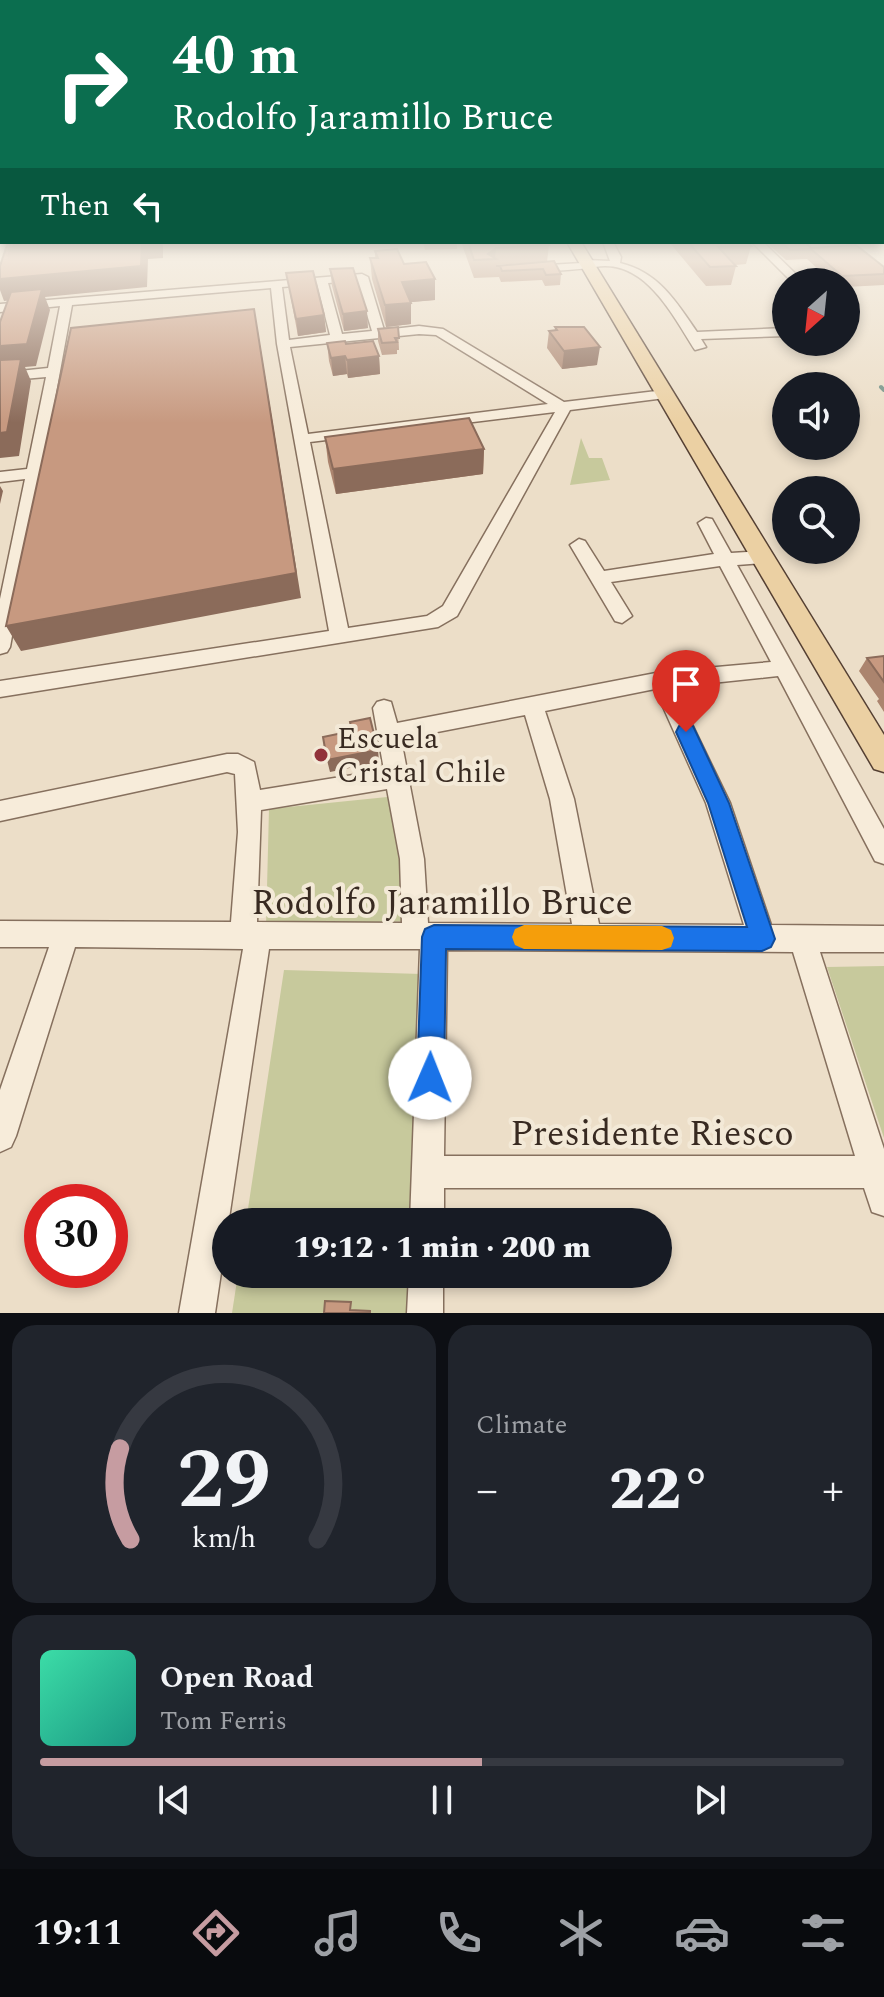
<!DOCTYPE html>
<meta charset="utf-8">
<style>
:root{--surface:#171b24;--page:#20242c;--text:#f1f3f6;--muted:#9ea1a6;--line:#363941;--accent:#c69ca1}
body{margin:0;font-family:Spectral,serif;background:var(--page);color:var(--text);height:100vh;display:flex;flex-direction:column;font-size:30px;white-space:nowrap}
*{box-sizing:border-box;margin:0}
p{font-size:26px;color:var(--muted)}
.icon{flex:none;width:44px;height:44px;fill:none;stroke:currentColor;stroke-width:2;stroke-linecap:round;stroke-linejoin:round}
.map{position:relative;height:1313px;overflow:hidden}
.drawer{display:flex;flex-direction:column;gap:12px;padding:12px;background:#0d0f14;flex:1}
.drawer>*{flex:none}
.top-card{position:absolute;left:0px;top:0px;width:884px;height:244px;box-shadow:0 4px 12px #0003;background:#0b6e4f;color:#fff;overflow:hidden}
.needle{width:52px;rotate:207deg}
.fabs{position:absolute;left:772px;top:268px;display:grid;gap:16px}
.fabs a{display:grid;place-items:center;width:88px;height:88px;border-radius:50%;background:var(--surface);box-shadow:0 4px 12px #0003;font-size:40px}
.speed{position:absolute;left:24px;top:1184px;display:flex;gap:16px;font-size:40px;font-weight:700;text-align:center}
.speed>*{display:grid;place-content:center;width:104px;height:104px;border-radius:50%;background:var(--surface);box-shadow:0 4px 12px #0003;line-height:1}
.speed .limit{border:12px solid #d22;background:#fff;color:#111}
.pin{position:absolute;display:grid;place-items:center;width:68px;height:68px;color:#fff;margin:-82px -34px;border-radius:50% 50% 50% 0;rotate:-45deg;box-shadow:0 0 8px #0007}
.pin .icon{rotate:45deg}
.me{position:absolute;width:88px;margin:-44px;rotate:1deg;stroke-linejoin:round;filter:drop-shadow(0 0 6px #0008)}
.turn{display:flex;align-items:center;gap:28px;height:168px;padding:0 40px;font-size:36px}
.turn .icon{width:104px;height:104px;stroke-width:2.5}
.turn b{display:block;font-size:56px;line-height:68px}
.then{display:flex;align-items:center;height:76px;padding:0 40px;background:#0003;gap:16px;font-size:30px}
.big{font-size:60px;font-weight:800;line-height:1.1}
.drawer .tile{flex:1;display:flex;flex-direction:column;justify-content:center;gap:12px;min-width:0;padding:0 28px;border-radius:24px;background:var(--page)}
.drawer .dial{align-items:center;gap:0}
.dial svg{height:208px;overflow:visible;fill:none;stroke:var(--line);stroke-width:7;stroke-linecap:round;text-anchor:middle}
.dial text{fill:var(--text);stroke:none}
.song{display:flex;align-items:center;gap:24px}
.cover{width:96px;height:96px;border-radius:12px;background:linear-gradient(135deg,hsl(160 70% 55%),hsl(170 70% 35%))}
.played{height:8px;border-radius:4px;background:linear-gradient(90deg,var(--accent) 55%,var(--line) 55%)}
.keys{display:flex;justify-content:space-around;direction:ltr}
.heat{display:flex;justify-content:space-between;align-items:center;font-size:44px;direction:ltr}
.drawer .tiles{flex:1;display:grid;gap:12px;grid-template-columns:1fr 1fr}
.tile:last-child{grid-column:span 2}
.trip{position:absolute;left:212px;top:1208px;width:460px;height:80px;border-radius:40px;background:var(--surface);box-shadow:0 4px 12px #0003;font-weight:800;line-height:80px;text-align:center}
.tab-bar{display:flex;height:128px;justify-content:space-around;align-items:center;background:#090b0e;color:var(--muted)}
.tab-bar .icon{width:56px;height:56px}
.tab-bar .on{color:var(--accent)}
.tab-bar b{font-size:36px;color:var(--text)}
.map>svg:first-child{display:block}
.green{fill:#c7c99c}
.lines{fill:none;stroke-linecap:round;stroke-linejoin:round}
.stream{stroke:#6f8e84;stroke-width:4}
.minor-casing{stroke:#86705e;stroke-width:3}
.major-casing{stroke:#543f32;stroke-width:3}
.minor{fill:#f7ecda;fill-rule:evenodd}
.major{fill:#ebd0a3;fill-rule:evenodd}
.wall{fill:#ab846e;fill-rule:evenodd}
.shaded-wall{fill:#8b6b5a}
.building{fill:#c79980;stroke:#8b6b5a;stroke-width:2}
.route{fill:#1a73e8;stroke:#114b97;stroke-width:2}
.slow{fill:#f59e0b}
.poi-dot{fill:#91323a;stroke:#f3e9d7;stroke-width:3}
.labels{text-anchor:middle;stroke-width:8;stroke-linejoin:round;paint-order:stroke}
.poi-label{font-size:30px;fill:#382a21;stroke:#f3e9d7;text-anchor:start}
.near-street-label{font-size:36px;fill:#382a21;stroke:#f3e9d7}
</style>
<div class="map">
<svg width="884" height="1313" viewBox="0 0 884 1313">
<rect width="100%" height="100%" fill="#ecdec8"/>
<path class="green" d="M581,438L589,458H602L610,480L570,485Z
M397,796L409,921L266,927L269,809Z
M884,966V1138L827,967Z
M284,970L422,974L413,1222H246Z
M238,1274H411L409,1313H232Z"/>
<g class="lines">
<path class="stream" d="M881,387L884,390"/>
<defs>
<path id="minor" d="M603,242H613L621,257L620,263C658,272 676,301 697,332L786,328V336L701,339L706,347L695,350C673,316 645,258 595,267C575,270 554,271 533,272L528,269L533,266L581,263L586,260L610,261Z
M752,242H763L804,282H792Z
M362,274L368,277L384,330L419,326L443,329L564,402L665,390L672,394L665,398L570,410L457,616L438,627L0,697V681L329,631L277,344L271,288L72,305L10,647L7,652L0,654V599L25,479L0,482V472L27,469L46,377L0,381V373L48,368L60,306L0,312V304ZM357,281L372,331L342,334L328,283ZM317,284L330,335L289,340L282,287ZM419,334L436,335L548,404L308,434L290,347ZM555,412L443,606L427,616L348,628L310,442Z
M706,518L712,519L731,553L763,551L772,557L763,563L737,565L884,829V864L875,861L778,676L674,687L730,803L771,925L884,926V952H820L884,1149V1216L872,1212L864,1188H444V1222H410L420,949H269L215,1313H179L243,949L75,947L16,1136L11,1147L0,1152V1090L49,947H0V921L231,922L238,832L235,774L227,772L0,821V801L227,754H238L254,762L260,790L384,770L373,708L377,702L384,700L391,702L397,723L661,672L771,662L720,566L611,582L632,616L622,623L615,621L570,545L579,539L585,541L604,571L714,554L698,523ZM655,689L706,803L744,925L599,924L574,799L545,711ZM525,715L550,799L572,924L428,923L424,859L401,739ZM387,789L400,859L402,923L257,922L261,810ZM447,950L793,952L855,1156H444Z
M409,1274H443V1313H407Z"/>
<path id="major" d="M567,242H581L884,735V772L874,769Z"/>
</defs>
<use href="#minor" class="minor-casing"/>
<use href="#major" class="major-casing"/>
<use href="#minor" class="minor"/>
<use href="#major" class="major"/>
</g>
<path class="wall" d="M423,242H457V249L425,250Z
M461,242H547L549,245L547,262L561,274L560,285L545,286L542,280L501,282L499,277L474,278ZM540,262L496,266V265Z
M669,242H747L751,246L746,264L735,265L736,266L731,285L706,286Z
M766,242H805L811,248L884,267V285L846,287V282H832L807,259L786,260Z
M375,251L404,264L435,300L410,302L411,324L386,327L372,279L370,258H375Z
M330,269L368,328L344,331L332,286Z
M286,273L324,315L326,332L298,336Z
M398,327L399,350H397V354L382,355L378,341V329Z
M555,327L597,365L562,369L547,348L549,331L555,330Z
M327,343L346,344L379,356L380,374L348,378L347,374L333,376L329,361Z
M325,437L484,449L483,474L336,494L328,462Z
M884,656V712L877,701L879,699L859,671L867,658Z"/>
<path class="shaded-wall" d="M142,242H163V258L148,259L147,287L45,297L50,310L36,366L25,367L31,381L19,456L0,458V346L40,297L4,301L0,290V279Z
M496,248L495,259L488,254Z
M435,279V300L402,303V282Z
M411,303V324L386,327L385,305Z
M367,311L368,328L344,331L343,314Z
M324,315L326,332L298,336L296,319Z
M258,332L301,598L21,651L6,626Z
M600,347L597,365L562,369L564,351Z
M345,356L347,374L333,376L331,358Z
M379,356L380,374L348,378L347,360Z
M484,449L483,474L336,494L333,469Z
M0,486L3,491L0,504Z
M378,750L379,762L330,772L327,760Z"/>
<path class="building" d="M8,242H142L141,266L0,279V266Z
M468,242H547L549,245L496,248L488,254L496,259L474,260Z
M688,242H747L751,246L718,247L736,266L710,267Z
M781,242H805L811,248L856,245L884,267V274L842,276L811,249L790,250Z
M397,249L404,264L426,262L435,279L402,282L411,303L385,305L370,258H378L375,251Z
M554,261L561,274L546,275L543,269L502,271L500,266H496Z
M353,268L367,311L343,314L330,269Z
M313,271L324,315L296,319L286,273Z
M42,289L27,344L0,346V322L11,292Z
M254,309L296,573L6,626L71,328Z
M398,327L399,338H395L397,342L382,343L378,329Z
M555,327H584L600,347L564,351L549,331L557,330Z
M345,341L346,344L373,341L379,356L347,360L345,356L331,358L327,343Z
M21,359L7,432L0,433V360Z
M469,418L484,449L333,469L325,437Z
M884,656V682L867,658Z
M370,718L378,750L327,760L323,737L352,731L350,722Z
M325,1301L351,1302L350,1310L370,1311V1313H324Z"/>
<linearGradient id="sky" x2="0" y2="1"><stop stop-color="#8eb9d4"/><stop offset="0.57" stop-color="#f6f0e6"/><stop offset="1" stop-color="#f6f0e6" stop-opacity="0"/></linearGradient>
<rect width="884" height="423" fill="url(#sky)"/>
<path class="route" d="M686,724L693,726L729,803L775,939L771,947L762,951L446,949L444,1078L440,1088L430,1092L421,1088L417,1078L422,937L425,929L434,925L747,927L708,803L676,732L679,726Z"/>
<path class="slow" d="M524,925L662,926L671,930L674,938L671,947L662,950L524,949L515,945L512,937L515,929Z"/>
<circle class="poi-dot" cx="321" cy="755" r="8"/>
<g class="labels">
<g class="poi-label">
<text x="337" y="748">Escuela<tspan x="337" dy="34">Cristal Chile</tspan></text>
</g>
<g class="near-street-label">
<text x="442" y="914">Rodolfo Jaramillo Bruce</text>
<text x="652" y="1145">Presidente Riesco</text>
</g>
</g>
</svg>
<div class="fabs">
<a><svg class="needle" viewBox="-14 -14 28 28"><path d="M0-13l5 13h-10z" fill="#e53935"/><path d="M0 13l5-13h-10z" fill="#9ea1a6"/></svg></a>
<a><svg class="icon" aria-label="sound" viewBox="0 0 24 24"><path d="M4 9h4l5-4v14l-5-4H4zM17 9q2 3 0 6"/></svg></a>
<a><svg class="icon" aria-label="search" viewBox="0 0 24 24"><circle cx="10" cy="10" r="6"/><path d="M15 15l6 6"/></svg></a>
</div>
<div class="speed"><div class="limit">30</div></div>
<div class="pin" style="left:686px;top:732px;background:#d93025"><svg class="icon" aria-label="arrive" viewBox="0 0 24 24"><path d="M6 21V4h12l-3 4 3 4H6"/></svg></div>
<svg class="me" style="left:430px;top:1078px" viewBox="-20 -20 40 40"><circle r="19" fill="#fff"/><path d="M0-13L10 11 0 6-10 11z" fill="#1a73e8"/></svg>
<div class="trip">19:12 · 1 min · 200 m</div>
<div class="top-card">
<div class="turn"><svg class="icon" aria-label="right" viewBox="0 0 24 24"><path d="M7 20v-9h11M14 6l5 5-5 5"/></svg><div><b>40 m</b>Rodolfo Jaramillo Bruce</div></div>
<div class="then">Then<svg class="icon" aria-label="left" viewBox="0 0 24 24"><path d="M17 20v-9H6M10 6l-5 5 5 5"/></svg></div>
</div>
</div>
<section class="drawer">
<div class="tiles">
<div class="tile dial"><svg viewBox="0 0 100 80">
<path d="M14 69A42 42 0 1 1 86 69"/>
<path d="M14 69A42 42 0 0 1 10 34" stroke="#c69ca1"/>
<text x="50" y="56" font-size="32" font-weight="700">29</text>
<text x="50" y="72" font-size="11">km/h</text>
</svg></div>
<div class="tile"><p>Climate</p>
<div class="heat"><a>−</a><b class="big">22°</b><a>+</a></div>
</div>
<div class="tile">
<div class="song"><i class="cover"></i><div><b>Open Road</b><p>Tom Ferris</p></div></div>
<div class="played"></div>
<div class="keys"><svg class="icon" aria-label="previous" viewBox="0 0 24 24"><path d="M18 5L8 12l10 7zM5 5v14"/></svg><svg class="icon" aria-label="pause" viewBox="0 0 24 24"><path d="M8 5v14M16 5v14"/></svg><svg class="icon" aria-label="next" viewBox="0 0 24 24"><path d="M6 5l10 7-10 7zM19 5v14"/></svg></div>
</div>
</div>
</section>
<nav class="tab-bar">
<b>19:11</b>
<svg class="icon on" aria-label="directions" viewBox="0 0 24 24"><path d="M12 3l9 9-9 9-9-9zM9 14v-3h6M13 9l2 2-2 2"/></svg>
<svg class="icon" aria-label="music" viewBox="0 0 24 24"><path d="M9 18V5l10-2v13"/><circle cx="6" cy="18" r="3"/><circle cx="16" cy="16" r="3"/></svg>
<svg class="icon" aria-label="phone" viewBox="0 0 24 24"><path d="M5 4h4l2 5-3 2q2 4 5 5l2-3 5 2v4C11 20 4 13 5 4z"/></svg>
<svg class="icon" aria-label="climate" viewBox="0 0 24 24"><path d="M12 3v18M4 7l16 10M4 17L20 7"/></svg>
<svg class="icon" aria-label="car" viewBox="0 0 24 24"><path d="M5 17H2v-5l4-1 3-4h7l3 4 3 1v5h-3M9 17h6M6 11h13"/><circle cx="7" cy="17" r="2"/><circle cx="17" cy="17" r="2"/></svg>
<svg class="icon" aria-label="filters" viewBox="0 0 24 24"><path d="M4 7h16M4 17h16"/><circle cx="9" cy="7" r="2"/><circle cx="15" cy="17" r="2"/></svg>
</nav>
